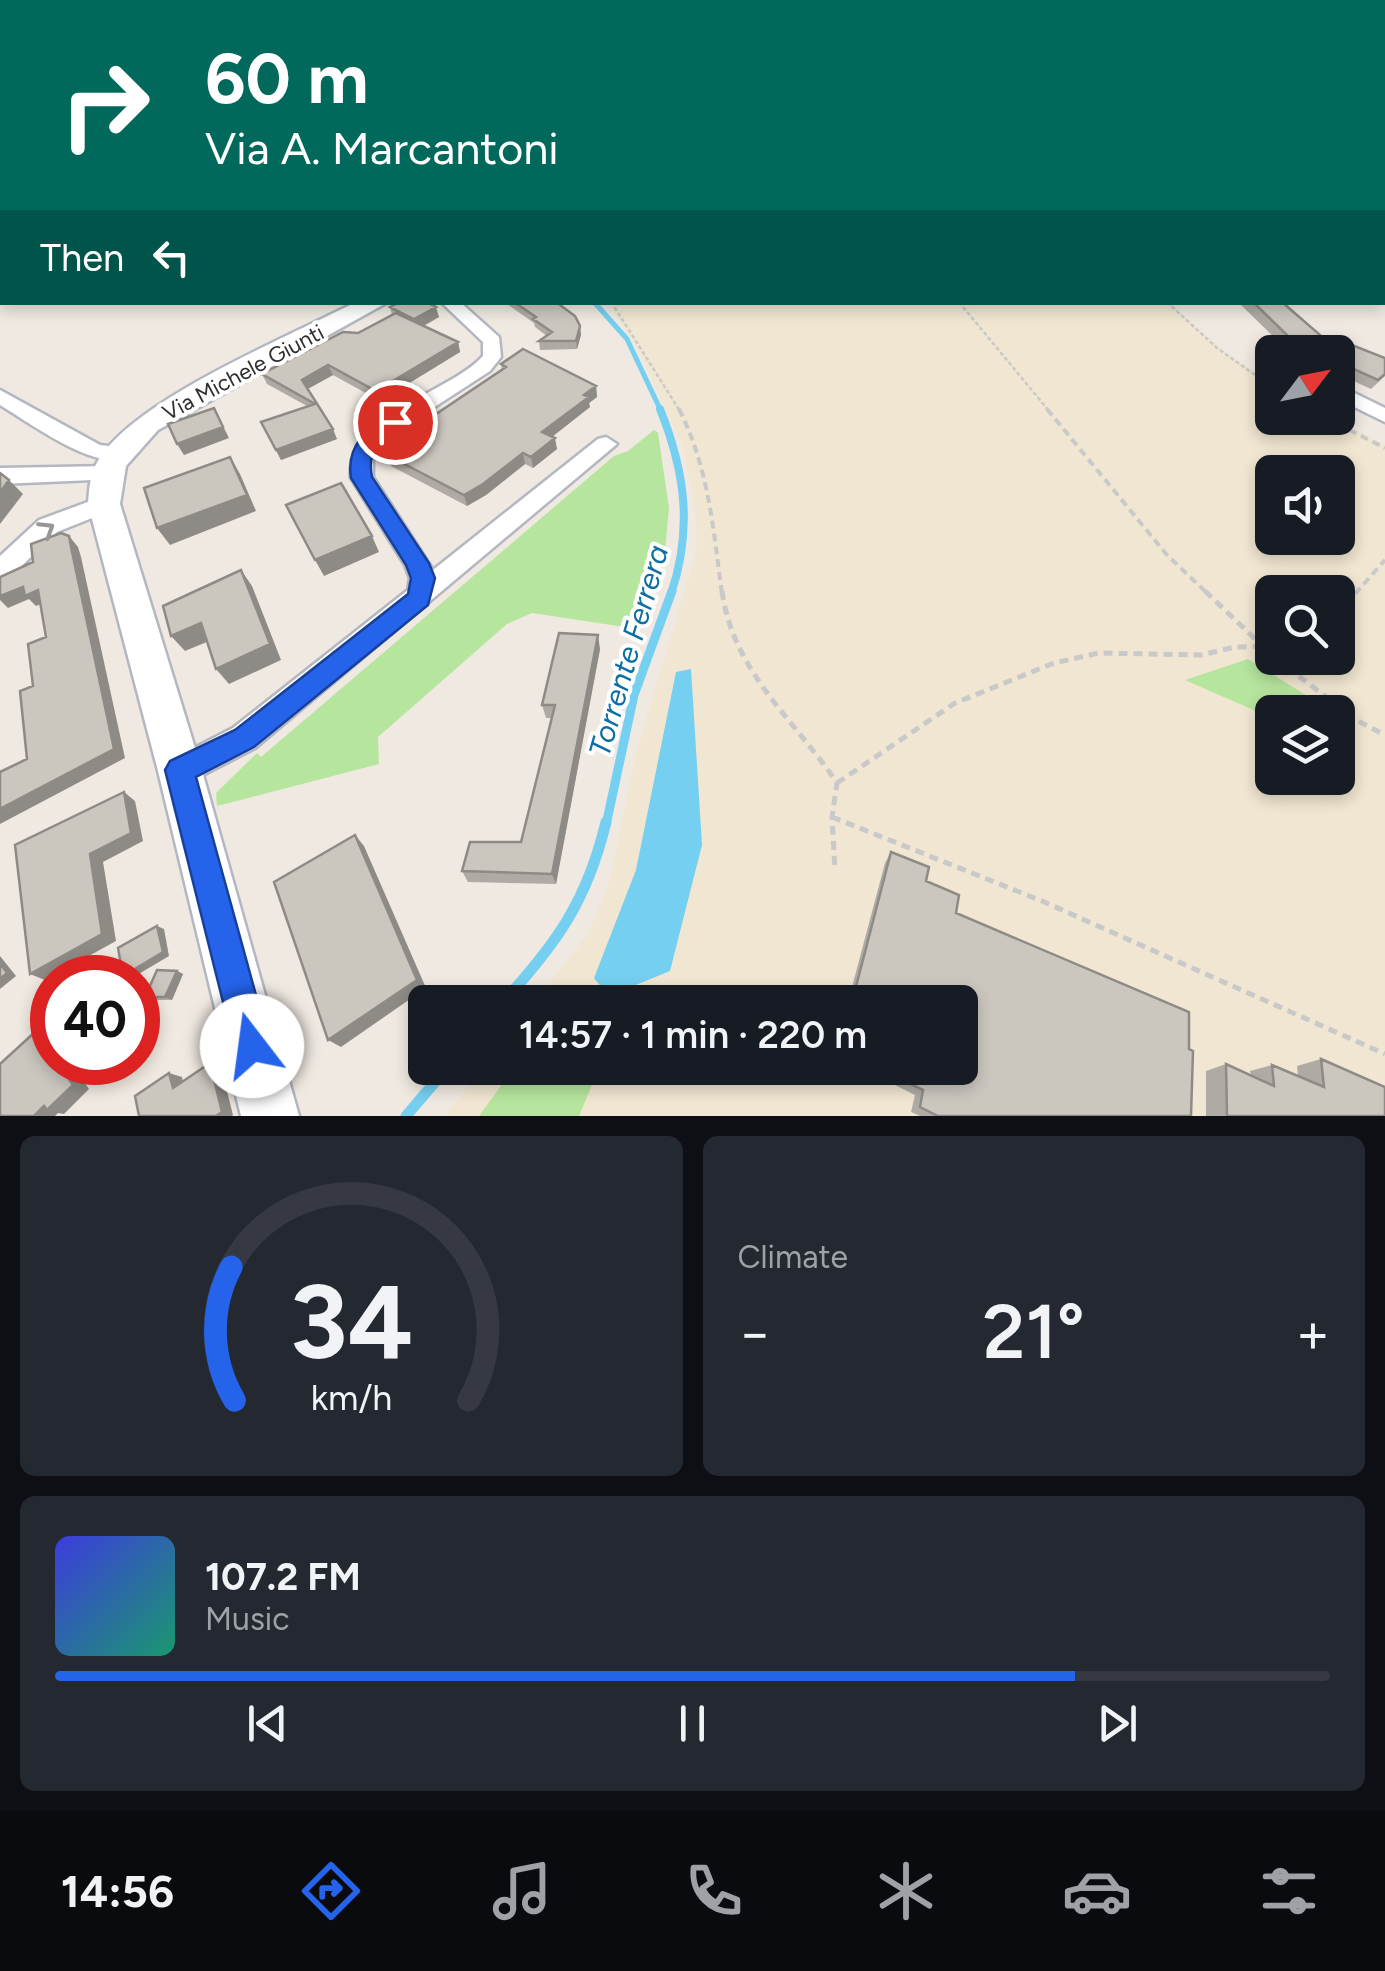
<!DOCTYPE html>
<meta charset="utf-8">
<style>
:root{--surface:#171b24;--page:#242831;--text:#f1f3f6;--muted:#9ea1a6;--line:#363941;--accent:#2563eb}
body{margin:0;font-family:Figtree,sans-serif;background:var(--page);color:var(--text);height:100vh;display:flex;flex-direction:column;font-size:38px;white-space:nowrap}
*{box-sizing:border-box;margin:0}
p{font-size:32px;color:var(--muted)}
.icon{flex:none;width:55px;height:55px;fill:none;stroke:currentColor;stroke-width:2;stroke-linecap:round;stroke-linejoin:round}
.map{position:relative;height:1116px;overflow:hidden}
.panel{display:flex;flex-direction:column;gap:20px;padding:20px;background:#0d0f14;flex:1}
.panel>*{flex:none}
.top-card{position:absolute;left:0px;top:0px;width:1385px;height:305px;box-shadow:0 5px 15px #0003;background:#00695c;color:#fff;overflow:hidden}
.needle{width:65px;rotate:58deg}
.tools{position:absolute;left:1255px;top:335px;display:grid;gap:20px}
.tools a{display:grid;place-items:center;width:100px;height:100px;border-radius:15px;background:var(--surface);box-shadow:0 5px 15px #0003;font-size:50px}
.speed{position:absolute;left:30px;top:955px;display:flex;gap:20px;font-size:50px;font-weight:700;text-align:center}
.speed>*{display:grid;place-content:center;width:130px;height:130px;border-radius:50%;background:var(--surface);box-shadow:0 5px 15px #0003;line-height:1}
.speed .limit{border:15px solid #d22;background:#fff;color:#111}
.pin{position:absolute;display:grid;place-items:center;width:85px;height:85px;color:#fff;margin:-42px;border:5px solid #fff;border-radius:50%;box-shadow:0 2px 10px #0007}
.me{position:absolute;width:110px;margin:-55px;rotate:345deg;stroke-linejoin:round;filter:drop-shadow(0 0 8px #0008)}
.turn{display:flex;align-items:center;gap:35px;height:210px;padding:0 40px;font-size:45px}
.turn .icon{width:130px;height:130px;stroke-width:2.5}
.turn b{display:block;font-size:70px;line-height:85px}
.then{display:flex;align-items:center;height:95px;padding:0 40px;background:#0003;gap:20px;font-size:38px}
.big{font-size:75px;font-weight:600;line-height:1.1}
.panel .tile{flex:1;display:flex;flex-direction:column;justify-content:center;gap:15px;min-width:0;padding:0 35px;border-radius:15px;background:var(--page)}
.panel .dial{align-items:center;gap:0}
.dial svg{height:260px;overflow:visible;fill:none;stroke:var(--line);stroke-width:7;stroke-linecap:round;text-anchor:middle}
.dial text{fill:var(--text);stroke:none}
.song{display:flex;align-items:center;gap:30px}
.cover{width:120px;height:120px;border-radius:15px;background:linear-gradient(135deg,hsl(240 70% 55%),hsl(160 70% 35%))}
.played{height:10px;border-radius:5px;background:linear-gradient(90deg,var(--accent) 80%,var(--line) 80%)}
.keys{display:flex;justify-content:space-around;direction:ltr}
.heat{display:flex;justify-content:space-between;align-items:center;font-size:55px;direction:ltr}
.panel .tiles{flex:1;display:grid;gap:20px;grid-template-columns:1fr 1fr}
.tile:last-child{grid-column:span 2}
.trip{position:absolute;left:408px;top:985px;width:570px;height:100px;border-radius:15px;background:var(--surface);box-shadow:0 5px 15px #0003;font-weight:600;line-height:100px;text-align:center}
.tabs{display:flex;height:160px;justify-content:space-around;align-items:center;background:#090b0e;color:var(--muted)}
.tabs .icon{width:70px;height:70px}
.tabs .active{color:var(--accent)}
.tabs b{font-size:45px;color:var(--text)}
.map>svg:first-child{display:block}
.education{fill:#f0e6d1;fill-rule:evenodd}
.green{fill:#b6e59e}
.water{fill:#75cff0}
.lines{fill:none;stroke-linecap:round;stroke-linejoin:round}
.stream-far3{stroke:#75cff0;stroke-width:5}
.stream-far2{stroke:#75cff0;stroke-width:8}
.stream-far1{stroke:#75cff0;stroke-width:9}
.stream{stroke:#75cff0;stroke-width:11}
.street-casing{stroke:#b4b7c1;stroke-width:5}
.secondary-casing{stroke:#b4b7c1;stroke-width:5}
.path-far2{stroke:#c9c9c9;stroke-width:2.5;stroke-dasharray:4 2.5;stroke-linecap:butt}
.path-far1{stroke:#c9c9c9;stroke-width:4;stroke-dasharray:8 5;stroke-linecap:butt}
.path{stroke:#c9c9c9;stroke-width:5;stroke-dasharray:9 6;stroke-linecap:butt}
.street{fill:#fff;fill-rule:evenodd}
.secondary{fill:#fff;fill-rule:evenodd}
.wall{fill:#afaba4}
.shaded-wall{fill:#8e8b86}
.building{fill:#cbc7bf;stroke:#8e8b86;stroke-width:2.5}
.oneway{stroke:#969696}
.route{fill:#2563eb;stroke:#184099;stroke-width:2.5}
.labels{text-anchor:middle;stroke-width:8;stroke-linejoin:round;paint-order:stroke}
.far-street-label{font-size:22px;fill:#2e2e2e;stroke:#fff}
.water-label{font-size:30px;font-style:italic;fill:#0d6fa3;stroke:#fff}
</style>
<div class="map">
<svg width="1385" height="1116" viewBox="0 0 1385 1116">
<rect width="100%" height="100%" fill="#efe9e1"/>
<path class="education" d="M608,303H1170L1230,356L1272,383V418H1331L1385,445V1116H445L483,1068H960V1002H535L589,932L609,883L635,757L697,549L695,510L683,447L639,352ZM1272,472H1338V538H1272ZM1272,592H1338V658H1272ZM1272,712H1338V778H1272Z"/>
<path class="green" d="M654,430L658,433L669,508L665,551L638,629L532,613L507,624L378,737L379,764L217,806L216,793L257,753L261,757L614,456L628,451Z
M1248,659L1325,707L1329,712H1272V718L1185,680Z
M514,1068H599L579,1116H479Z"/>
<path class="water" d="M691,669L702,845L670,971L609,996L594,978L636,870L676,672Z"/>
<g class="lines">
<path class="stream-far3" d="M594,302L627,339L661,411"/>
<path class="stream-far2" d="M660,409C685,471 693,529 671,594"/>
<path class="stream-far1" d="M606,825L634,695L672,591"/>
<path class="stream" d="M503,1002C557,943 587,901 606,822
M406,1116L447,1068"/>
<defs>
<path id="street" d="M2,247V257L0,258V248Z
M441,302H460L499,337L501,357L490,371L379,443L373,457V477L433,570L598,439L606,437L617,444L255,748L191,781L180,786L169,781L164,771L169,761L233,728L408,590L410,578L405,565L351,478C344,414 446,396 483,356V342Z
M1338,385L1385,408V422L1338,399Z
M0,390L100,445L126,448L129,453C104,479 26,420 0,405Z
M108,466L119,474L116,479L0,484V468Z
M104,496L112,498L116,504L112,510L57,532L9,578L0,581V556L39,520Z"/>
<path id="secondary" d="M356,302H388L158,430L126,466L120,504L202,771L299,1116H241L158,771L88,504C89,488 90,473 99,459C138,398 288,337 356,302Z"/>
</defs>
<use href="#street" class="street-casing"/>
<use href="#secondary" class="secondary-casing"/>
<path class="path-far2" d="M619,302L615,308L680,411
M959,302L1049,411
M1167,302L1217,348L1272,387"/>
<path class="path-far1" d="M679,409C709,469 713,528 722,594
M1047,409L1167,555L1208,594
M1326,418L1385,448
M1355,594L1385,560"/>
<path class="path" d="M722,591C733,672 794,719 837,783L832,817L835,870
M1205,591L1272,655
M1338,613L1357,591
M1275,658L1358,721L1385,735
M837,783L955,703L1054,663L1099,653L1201,655L1235,647L1272,646
M832,817L1042,901L1385,1054"/>
<use href="#street" class="street"/>
<use href="#secondary" class="secondary"/>
</g>
<path class="wall" d="M504,302H556L580,326L581,335L577,349L540,350L539,341L547,336L535,327L534,323Z
M1243,302H1282L1328,342L1385,376L1371,389L1338,374V352H1292L1287,350L1241,305Z
M390,307L439,317L424,326L458,342L460,352L380,401L333,375L307,389L337,439L281,460L261,422L307,406L267,384L262,374L358,333L392,315Z
M501,364L596,386L597,397L589,403L590,407L552,437L557,449L533,468L525,464L486,495L467,506L391,466L387,455L404,444L402,437L502,370Z
M600,649L556,884L468,882L462,871L521,842L552,718H546L542,705Z
M891,852L926,881L956,913L1191,1116H920L911,1112L915,1095L885,1080L888,1068H960V1002H848L885,863Z
M177,971L183,974L172,1000H152L145,997Z
M1321,1059L1385,1116H1206V1071L1226,1064L1251,1075L1250,1071L1272,1065L1298,1076L1297,1066Z"/>
<path class="shaded-wall" d="M436,307L439,317L417,329L414,319Z
M580,326L581,335L577,349L576,341Z
M458,342L460,352L380,401L376,391Z
M328,365L333,375L306,390L302,380Z
M596,386L597,397L589,403L590,407L544,443L542,432Z
M214,408L229,438L184,455L177,444Z
M333,429L337,439L281,460L276,450Z
M555,438L557,449L533,468L531,457Z
M523,453L525,464L486,495L467,506L464,495Z
M230,457L240,474L256,511L170,545L157,528Z
M9,480L23,494L0,524V492Z
M69,536L78,547L81,557L125,758L0,824V809L114,749Z
M372,536L379,552L324,576L315,560Z
M241,570L252,586L281,660L229,684L216,669Z
M23,587L38,590L48,601L36,606L29,599L8,608L0,600V596Z
M201,623L214,639L185,651L171,636Z
M598,635L600,649L556,884L552,874Z
M124,792L135,801L143,841L103,862L116,941L45,980L30,974L90,854Z
M355,835L364,846L426,988L341,1047L328,1040Z
M157,926L164,929L169,956L132,978L123,976Z
M0,956L16,976L0,989Z
M177,971L183,974L172,1000L165,997Z
M35,1032L52,1038V1056Z
M57,1062H70L89,1089L64,1114L58,1113L55,1116H34Z
M210,1063L221,1068L233,1115L232,1116H216Z
M169,1073L182,1077L185,1092L173,1088Z"/>
<path class="building" d="M400,302H426L436,307L414,319L390,307Z
M514,302H556L575,316L580,326L576,341H539L552,332L533,319L536,317Z
M1253,302H1282L1328,342L1334,338L1385,358V374L1378,380L1338,362V352H1317L1293,341Z
M396,313L458,342L376,391L328,365L302,380L333,429L276,450L261,422L315,404L262,374L343,332L358,333Z
M523,349L596,386L584,395L589,397L542,432L555,438L531,457L523,453L483,484L464,495L387,455L409,441L402,437L506,367L501,364Z
M214,408L223,427L177,444L168,424Z
M230,457L247,495L157,528L144,488Z
M0,473L9,480L0,492Z
M341,483L372,536L315,560L286,505Z
M61,533L69,536L71,547L114,749L0,809V772L27,759L20,691L33,686L28,644L46,637L38,590L25,596L23,587L0,596V577L33,562L31,544Z
M241,570L270,644L216,669L201,623L171,636L163,606Z
M559,633L598,635L552,874L462,871L470,842H521L555,705H542Z
M124,792L131,833L90,854L102,934L30,974L15,845Z
M355,835L417,980L328,1040L274,882Z
M891,852L929,867L926,881L959,895L956,913L1189,1012V1049L1193,1051L1191,1116H938L920,1107L923,1090L892,1075L894,1068H960V1002H852Z
M157,926L163,952L123,976L118,948Z
M0,963L7,973L0,979Z
M157,970L177,971L165,997H145Z
M35,1032L52,1056V1062H57L73,1085L47,1110L44,1106L34,1116H0V1064Z
M1321,1059L1385,1087V1116H1227L1226,1064L1274,1086L1272,1065L1324,1087Z
M210,1063L222,1112L216,1116H139L135,1096L169,1073L173,1088Z"/>
<defs><path id="oneway-chevron" d="M-2-3.5L2.5 0L-2 3.5" fill="none" stroke-width="1.6" stroke-linecap="round" stroke-linejoin="round" transform="scale(2.5)"/></defs>
<use class="oneway" href="#oneway-chevron" transform="translate(47 529) rotate(-32)"/>
<linearGradient id="sky" x2="0" y2="1"><stop stop-color="#7abfeb"/><stop offset="0.49" stop-color="#f8f5f2"/><stop offset="1" stop-color="#f8f5f2" stop-opacity="0"/></linearGradient>
<rect width="1385" height="308" fill="url(#sky)"/>
<path class="route" d="M395,416L405,422C385,442 366,444 372,477L429,563L435,578L428,605L254,747L196,777L270,1046L265,1059L252,1065L239,1059L234,1046L165,770L170,761L235,730L408,594L411,578L406,565L351,478C346,447 366,426 395,416Z"/>
<g class="labels">
<g class="far-street-label">
<text transform="translate(243 372) rotate(-28)" y="8">Via Michele Giunti</text>
</g>
<g class="water-label">
<text transform="translate(629 651) rotate(-74)" y="10">Torrente Ferrera</text>
</g>
</g>
</svg>
<div class="tools">
<a><svg class="needle" viewBox="-14 -14 28 28"><path d="M0-13l5 13h-10z" fill="#e53935"/><path d="M0 13l5-13h-10z" fill="#9ea1a6"/></svg></a>
<a><svg class="icon" aria-label="sound" viewBox="0 0 24 24"><path d="M4 9h4l5-4v14l-5-4H4zM17 9q2 3 0 6"/></svg></a>
<a><svg class="icon" aria-label="search" viewBox="0 0 24 24"><circle cx="10" cy="10" r="6"/><path d="M15 15l6 6"/></svg></a>
<a><svg class="icon" aria-label="layers" viewBox="0 0 24 24"><path d="M12 4l9 5-9 5-9-5zM3 14l9 5 9-5"/></svg></a>
</div>
<div class="speed"><div class="limit">40</div></div>
<div class="pin" style="left:395px;top:422px;background:#d93025"><svg class="icon" aria-label="arrive" viewBox="0 0 24 24"><path d="M6 21V4h12l-3 4 3 4H6"/></svg></div>
<svg class="me" style="left:252px;top:1046px" viewBox="-20 -20 40 40"><circle r="19" fill="#fff"/><path d="M0-13L10 11 0 6-10 11z" fill="#2563eb"/></svg>
<div class="trip">14:57 · 1 min · 220 m</div>
<div class="top-card">
<div class="turn"><svg class="icon" aria-label="right" viewBox="0 0 24 24"><path d="M7 20v-9h11M14 6l5 5-5 5"/></svg><div><b>60 m</b>Via A. Marcantoni</div></div>
<div class="then">Then<svg class="icon" aria-label="left" viewBox="0 0 24 24"><path d="M17 20v-9H6M10 6l-5 5 5 5"/></svg></div>
</div>
</div>
<section class="panel">
<div class="tiles">
<div class="tile dial"><svg viewBox="0 0 100 80">
<path d="M14 69A42 42 0 1 1 86 69"/>
<path d="M14 69A42 42 0 0 1 13 28" stroke="#2563eb"/>
<text x="50" y="56" font-size="32" font-weight="700">34</text>
<text x="50" y="72" font-size="11">km/h</text>
</svg></div>
<div class="tile"><p>Climate</p>
<div class="heat"><a>−</a><b class="big">21°</b><a>+</a></div>
</div>
<div class="tile">
<div class="song"><i class="cover"></i><div><b>107.2 FM</b><p>Music</p></div></div>
<div class="played"></div>
<div class="keys"><svg class="icon" aria-label="previous" viewBox="0 0 24 24"><path d="M18 5L8 12l10 7zM5 5v14"/></svg><svg class="icon" aria-label="pause" viewBox="0 0 24 24"><path d="M8 5v14M16 5v14"/></svg><svg class="icon" aria-label="next" viewBox="0 0 24 24"><path d="M6 5l10 7-10 7zM19 5v14"/></svg></div>
</div>
</div>
</section>
<nav class="tabs">
<b>14:56</b>
<svg class="icon active" aria-label="directions" viewBox="0 0 24 24"><path d="M12 3l9 9-9 9-9-9zM9 14v-3h6M13 9l2 2-2 2"/></svg>
<svg class="icon" aria-label="music" viewBox="0 0 24 24"><path d="M9 18V5l10-2v13"/><circle cx="6" cy="18" r="3"/><circle cx="16" cy="16" r="3"/></svg>
<svg class="icon" aria-label="phone" viewBox="0 0 24 24"><path d="M5 4h4l2 5-3 2q2 4 5 5l2-3 5 2v4C11 20 4 13 5 4z"/></svg>
<svg class="icon" aria-label="climate" viewBox="0 0 24 24"><path d="M12 3v18M4 7l16 10M4 17L20 7"/></svg>
<svg class="icon" aria-label="car" viewBox="0 0 24 24"><path d="M5 17H2v-5l4-1 3-4h7l3 4 3 1v5h-3M9 17h6M6 11h13"/><circle cx="7" cy="17" r="2"/><circle cx="17" cy="17" r="2"/></svg>
<svg class="icon" aria-label="filters" viewBox="0 0 24 24"><path d="M4 7h16M4 17h16"/><circle cx="9" cy="7" r="2"/><circle cx="15" cy="17" r="2"/></svg>
</nav>
